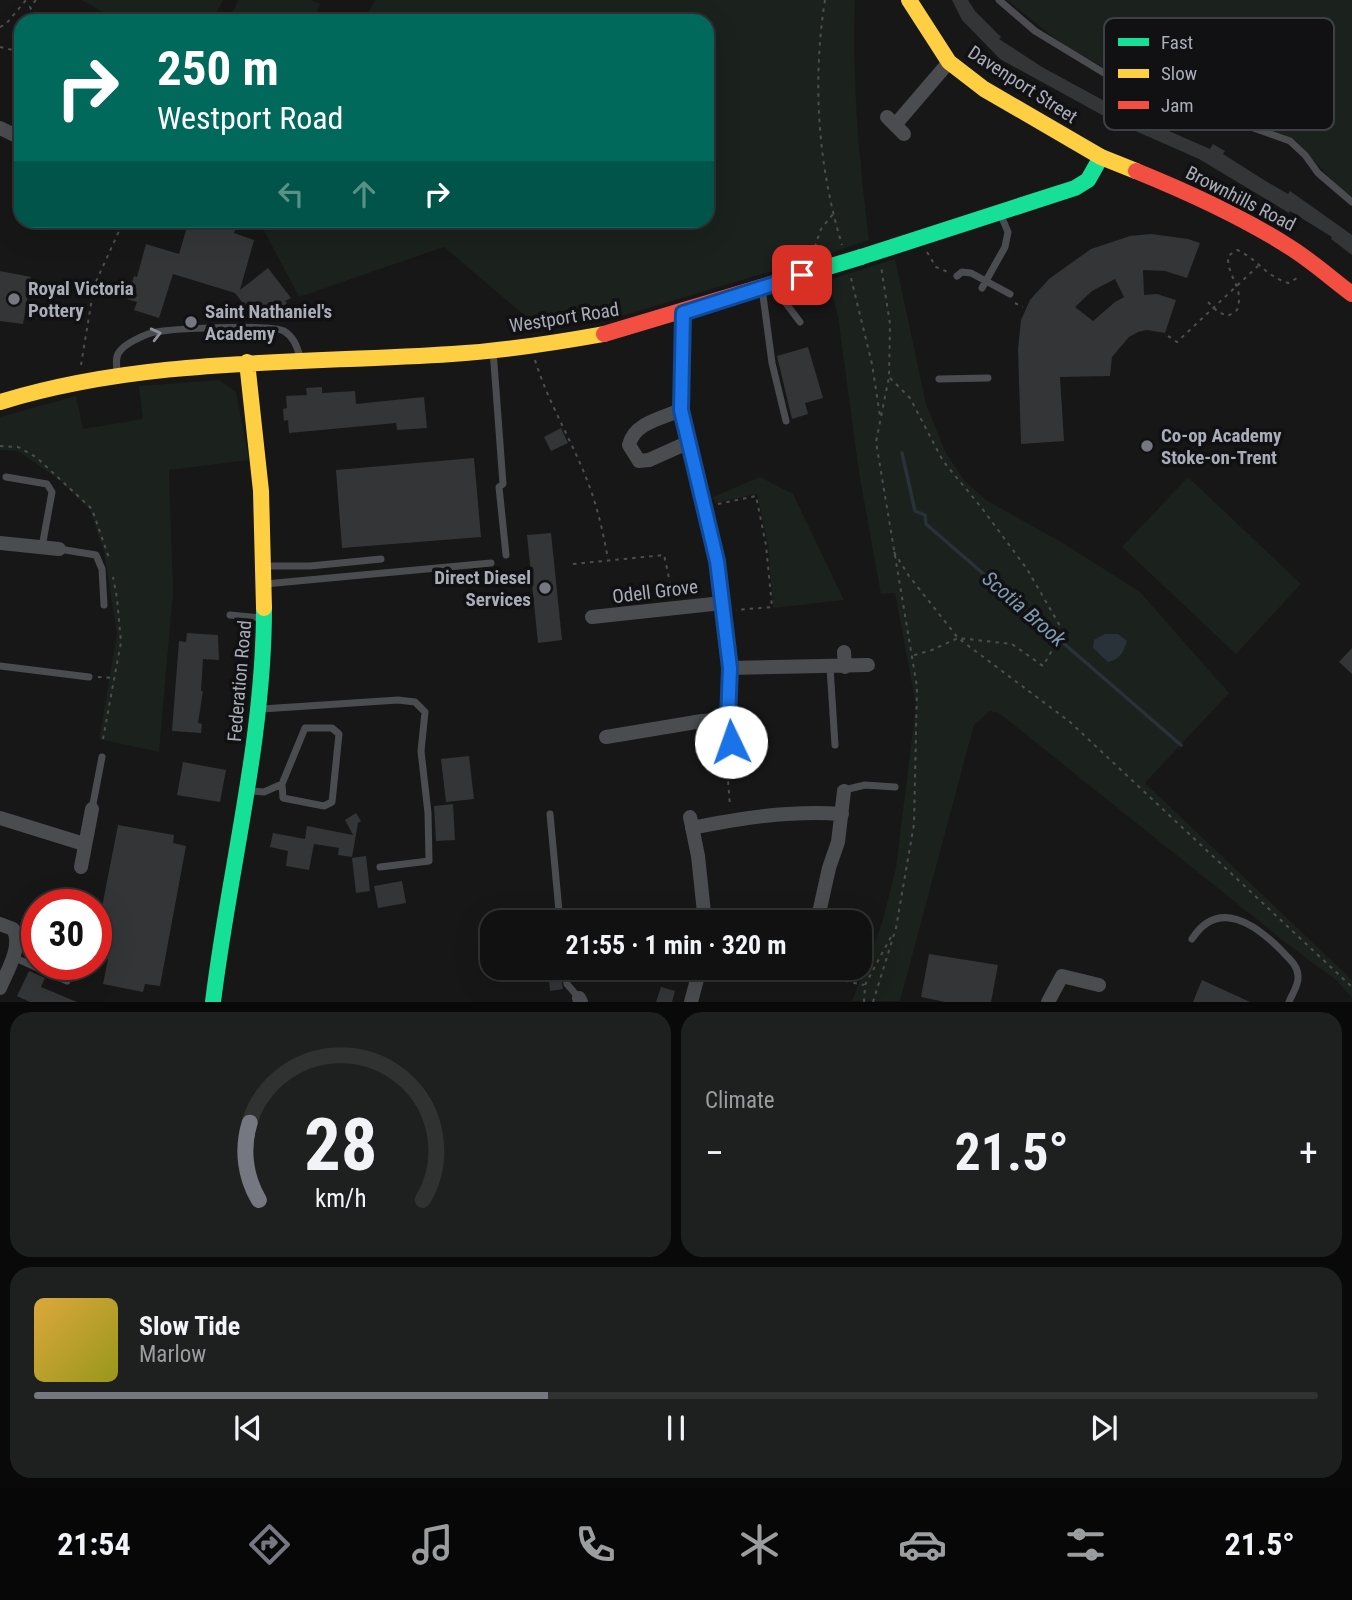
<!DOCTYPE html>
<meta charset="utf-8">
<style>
:root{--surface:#111;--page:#1e1f1f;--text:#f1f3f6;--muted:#9c9d9f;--line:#303131;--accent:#757880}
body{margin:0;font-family:"Roboto Condensed",sans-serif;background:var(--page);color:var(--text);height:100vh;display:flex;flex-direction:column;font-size:26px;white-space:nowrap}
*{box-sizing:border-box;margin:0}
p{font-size:23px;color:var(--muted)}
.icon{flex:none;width:38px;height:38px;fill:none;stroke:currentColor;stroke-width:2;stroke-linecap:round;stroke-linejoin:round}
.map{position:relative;height:1002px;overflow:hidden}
.details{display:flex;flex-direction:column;gap:10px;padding:10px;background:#090909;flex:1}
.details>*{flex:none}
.guide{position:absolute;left:14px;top:14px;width:700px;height:214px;border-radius:21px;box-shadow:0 7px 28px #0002,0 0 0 2px var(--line);background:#00695c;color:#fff;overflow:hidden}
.speed{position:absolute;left:21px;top:889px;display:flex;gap:14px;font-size:35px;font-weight:700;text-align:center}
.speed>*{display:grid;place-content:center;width:91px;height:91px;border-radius:50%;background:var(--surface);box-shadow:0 7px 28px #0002,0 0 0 2px var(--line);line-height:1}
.speed .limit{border:10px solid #d22;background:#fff;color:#111}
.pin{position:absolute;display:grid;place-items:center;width:60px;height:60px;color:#fff;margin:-30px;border-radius:14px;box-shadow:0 4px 10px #0006}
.me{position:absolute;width:77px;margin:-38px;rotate:357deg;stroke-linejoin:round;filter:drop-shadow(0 0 5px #0008)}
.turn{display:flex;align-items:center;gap:24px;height:147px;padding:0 28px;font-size:32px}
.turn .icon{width:91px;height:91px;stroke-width:2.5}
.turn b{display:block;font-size:49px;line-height:60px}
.lanes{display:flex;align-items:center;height:66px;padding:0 28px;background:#0003;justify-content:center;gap:35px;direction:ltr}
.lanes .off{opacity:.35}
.big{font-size:52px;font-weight:700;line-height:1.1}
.details .widget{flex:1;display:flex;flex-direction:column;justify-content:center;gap:10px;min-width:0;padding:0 24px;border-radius:21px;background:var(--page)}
.details .dial{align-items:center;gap:0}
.dial svg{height:182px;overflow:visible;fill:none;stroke:var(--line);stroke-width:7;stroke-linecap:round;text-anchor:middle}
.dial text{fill:var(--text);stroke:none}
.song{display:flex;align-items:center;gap:21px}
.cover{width:84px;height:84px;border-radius:10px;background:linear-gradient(135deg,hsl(40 70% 55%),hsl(60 70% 35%))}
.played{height:7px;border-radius:4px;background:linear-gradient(90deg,var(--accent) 40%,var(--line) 40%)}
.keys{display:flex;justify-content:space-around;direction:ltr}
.heat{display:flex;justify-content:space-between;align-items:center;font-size:38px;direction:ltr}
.details .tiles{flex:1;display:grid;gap:10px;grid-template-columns:1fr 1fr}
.widget:last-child{grid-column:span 2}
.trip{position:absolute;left:480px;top:910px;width:392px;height:70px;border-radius:21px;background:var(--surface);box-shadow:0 7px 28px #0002,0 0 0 2px var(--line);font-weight:700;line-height:70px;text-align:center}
.menu{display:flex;height:112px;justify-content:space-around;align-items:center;background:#070707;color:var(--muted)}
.menu .icon{width:49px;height:49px}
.menu .current{color:var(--accent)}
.menu b{font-size:32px;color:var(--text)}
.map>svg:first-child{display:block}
.green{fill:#1b211c}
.water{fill:#2a3239}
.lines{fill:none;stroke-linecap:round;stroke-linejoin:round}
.stream{stroke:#2a3239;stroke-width:3.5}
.building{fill:#343537;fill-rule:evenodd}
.path{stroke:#4d4e52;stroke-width:2;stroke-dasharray:3.5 5;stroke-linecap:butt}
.lane{stroke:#4b4c50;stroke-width:7}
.street{stroke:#4b4c50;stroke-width:14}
.fast{stroke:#16e098;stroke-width:16}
.slow{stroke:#ffcf43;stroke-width:16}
.jam{stroke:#f24e42;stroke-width:16}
.fast-bridge{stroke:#16e098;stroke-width:16}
.oneway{stroke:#8c9099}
.route-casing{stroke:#114b97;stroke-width:18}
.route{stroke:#1a73e8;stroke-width:12}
.poi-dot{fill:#757880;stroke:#111113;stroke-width:2.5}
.labels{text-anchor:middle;stroke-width:7;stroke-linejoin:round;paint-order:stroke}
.street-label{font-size:19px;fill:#a8adb8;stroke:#111113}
.poi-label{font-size:19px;font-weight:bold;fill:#a8adb8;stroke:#111113;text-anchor:start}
.water-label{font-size:21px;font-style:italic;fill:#7f9bb3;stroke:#111113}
.key{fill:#111113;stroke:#3e4045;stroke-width:2}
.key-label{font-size:19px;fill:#a8adb8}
</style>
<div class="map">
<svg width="1352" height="1002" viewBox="0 0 1352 1002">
<rect width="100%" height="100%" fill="#171717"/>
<path class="green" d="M81,0H223L212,21H120Z
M238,0H311L320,4L313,21H229Z
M375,0H855C852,81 859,160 869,240L803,262L608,320L560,327L536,325L444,247L299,297L259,221L707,220V21H363Z
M1007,0H1352V197L1339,188L1296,141L1221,111L1128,81L1063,45Z
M895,259L926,404L946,453L964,480L986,500L1068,546L1140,592L1229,693L1145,783L1352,980V998L1336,980L1290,946L999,713L990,711L974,725L900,1001H852L882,923L896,868L916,705L895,593L881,594L859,473L838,316L828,280Z
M219,380L236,392L249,460L169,470L173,591L159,752L99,739L117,634L104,552L90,510L58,479L18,451L0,450V417L76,396L83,429L143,419L139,386Z
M760,477L793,494L844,600L773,608L768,544L757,494L715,503L713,497Z
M1188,477L1301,584L1236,654L1122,547Z"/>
<path class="water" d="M1105,634H1118L1127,641C1123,653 1120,659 1108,662L1093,648L1094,640Z"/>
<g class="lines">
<path class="stream" d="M902,453L915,511L925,515L926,524L1181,745"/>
</g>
<path class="building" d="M952,0H968L975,11L1001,37L999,39L1042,67L1121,110L1210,149L1213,144L1225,151L1223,154L1264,180L1288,194L1290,191L1352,235V255L1331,239L1332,237L1290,211L1289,213L1199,159L1113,121L1000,59L962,20Z
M189,220L208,226L210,220H238L234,233L254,240L240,290L268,268L291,298L285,301L287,303L270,317L268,314L262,319L258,314L254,317L235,293L173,274L159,318L134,310L137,302L127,299L134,276L137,277L146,244L179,254Z
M1151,234L1188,239L1200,243L1187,278L1165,271L1143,270L1144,295L1157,294L1176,300L1165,333L1147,330L1138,332L1129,337L1112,357L1110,376L1060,377L1064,441L1021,444L1018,349L1021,320L1030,300L1049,279L1091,249L1130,236ZM1115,279L1124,297L1115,302L1093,321L1075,307L1092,291Z
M0,271L31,277L23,324L0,321Z
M808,347L823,398L805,403L808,414L792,419L777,356Z
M322,387V393L355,391L356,404L424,397L427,428L397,430L396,423L289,433L288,420L284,421L283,409L287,408L286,396L307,395L306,388Z
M561,428L568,443L551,451L544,437Z
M474,458L481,537L342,548L336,470Z
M551,533L562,640L538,643L527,535Z
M187,633L218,635L219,660L203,659L201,691H203L198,723L202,724L201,733L172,731L179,641L186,642Z
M1352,648V674L1339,662Z
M469,756L474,799L446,802L441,759Z
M183,762L226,770L220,802L177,795Z
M453,804L455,840L436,841L434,806Z
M356,813L361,821L358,823L352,857L338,855L339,848L314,844L309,870L286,866L288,851L270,847L273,833L305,839L307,826L353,835L345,820Z
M118,825L174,835L173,843L186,846L160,986L145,984L143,992L103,984L108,959L96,956V938Z
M366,856L370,891L356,893L352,858Z
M402,881L406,903L378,908L374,886Z
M929,954L998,965L991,1002H945L921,997Z
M548,968H559L563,989L550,991Z
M29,971L45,978L41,987L77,1002H30L17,996Z
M1202,980L1250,1002H1193Z
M661,987L675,991L672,1002H656Z"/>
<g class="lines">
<path class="path" d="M36,0L30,7L32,11L53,21
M825,0C812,82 818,166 842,245
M0,27L6,24L26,0
M0,47L21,52
M927,252L936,267L950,273
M812,255L821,229L833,214
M851,278L872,364L880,416
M1208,302L1218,312L1228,316L1237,310C1245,287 1227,278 1228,256L1237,250C1257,258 1267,278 1289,283L1300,276
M1015,303L1023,307
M1168,336L1177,342L1258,266
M535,360C548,402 571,439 587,480C597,505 603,532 608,559
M81,365L94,286L124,220
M890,378L910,398L943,461L981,507L1027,569L1063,631L1043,666L1012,644L958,638L932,650L911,656
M0,446L18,447L36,457L92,509L109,558
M718,504L756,496L766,545L772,607L736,610
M894,552L909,576L958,638L1070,722L1352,987
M573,564L664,555L673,596
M98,677L113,678
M103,739L121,642L117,598L113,577
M726,756L730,806
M787,968L864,985
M864,1002L865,985L892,935
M873,1002L896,928L914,824L917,687L876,442L889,377L890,324L881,266"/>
<path class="lane" d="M999,0L1035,31L1114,79L1150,95L1220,116L1290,141L1305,155L1318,173L1352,202
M19,199L21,195
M957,276L962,272L971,273L1010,294
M776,285L779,294L800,322
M762,288L772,363L786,421
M982,288L1005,247L1008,232L1000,213
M493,350L503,484L499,487L506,555
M118,377C117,369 114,357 120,351C125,344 140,337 148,334C164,328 270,324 284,331C294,337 298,348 300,358
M939,379L988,378
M6,477L47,484L52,492L42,547
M59,549L96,555L102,569L104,605
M266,566H310L381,559
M265,584L491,563
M230,615L262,618
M0,666L89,677
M830,667L835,745
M262,709L398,700L415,702L425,712L421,751L428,813L429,861L380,867
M844,790L865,785L895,787
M249,791L264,792L282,784L283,798L324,806L332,802L339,734L332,728H305L282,784
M92,809L102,757
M550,814L560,922
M1192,939C1218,898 1255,924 1281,950C1288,958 1298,965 1298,976C1299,985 1292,994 1289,1002
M13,957L67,981
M565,968L567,984L579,998"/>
<path class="street" d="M887,117L904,134
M895,125L949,62
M0,128L21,138
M683,313L681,410L717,561L730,668L728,719L731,742
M681,410C662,418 634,423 629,445L639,461L649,460L687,443
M0,543L59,549
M592,617L722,603
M844,652L845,667
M730,668L868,665
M606,737L702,721L728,719
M690,817L698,856L705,922
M0,818L84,844
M692,828C742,818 791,810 842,814
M81,867L92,809
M817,922L829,868L838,842L844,791
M0,924L13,929C23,946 7,971 0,988
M579,998L581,1002
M691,1002L700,968
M1048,1002L1062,976L1099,985"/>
<path class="fast" d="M861,257L1075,188L1088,180L1101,157
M213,1002C229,870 264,741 264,608"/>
<path class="slow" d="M909,0L949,62L984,89L1101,157L1136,171
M247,362L261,491L264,608
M0,402C146,357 301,364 452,354C503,351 554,343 604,334"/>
<path class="jam" d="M1136,171C1190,193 1243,217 1291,248C1313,262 1332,279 1352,294
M604,334L828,267"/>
<path class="fast-bridge" d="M828,267L861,257"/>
</g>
<defs><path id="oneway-chevron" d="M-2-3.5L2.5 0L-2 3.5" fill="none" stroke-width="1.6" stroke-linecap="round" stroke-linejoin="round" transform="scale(1.75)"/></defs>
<use class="oneway" href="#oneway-chevron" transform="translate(156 334) rotate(-14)"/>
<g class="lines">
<defs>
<path id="route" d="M731,742L728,719L730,668L717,561L681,410L683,313L802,275"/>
</defs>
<use href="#route" class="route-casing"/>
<use href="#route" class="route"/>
</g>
<g class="poi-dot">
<circle cx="14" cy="299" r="7"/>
<circle cx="191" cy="322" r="7"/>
<circle cx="1147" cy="446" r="7"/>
<circle cx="545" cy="588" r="7"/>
</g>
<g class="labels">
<g class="street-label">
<text transform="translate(1023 84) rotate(33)" y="7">Davenport Street</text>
<text transform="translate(1241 198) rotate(27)" y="7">Brownhills Road</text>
<text transform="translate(564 317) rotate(-9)" y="7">Westport Road</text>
<text transform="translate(655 591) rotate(-7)" y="7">Odell Grove</text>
<text transform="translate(239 681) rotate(-85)" y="7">Federation Road</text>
</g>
<g class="poi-label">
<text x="28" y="295">Royal Victoria<tspan x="28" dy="22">Pottery</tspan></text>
<text x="205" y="318">Saint Nathaniel's<tspan x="205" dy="22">Academy</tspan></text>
<text x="1161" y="442">Co-op Academy<tspan x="1161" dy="22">Stoke-on-Trent</tspan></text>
<text x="531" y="584" text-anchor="end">Direct Diesel<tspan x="531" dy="22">Services</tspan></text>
</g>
<g class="water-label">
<text transform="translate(1024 609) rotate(41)" y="7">Scotia Brook</text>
</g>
</g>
<rect x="1104" y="18" width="230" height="112" rx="10" class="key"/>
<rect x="1118" y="38" width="31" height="8" fill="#16e098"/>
<rect x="1118" y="69" width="31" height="9" fill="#ffcf43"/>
<rect x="1118" y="101" width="31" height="8" fill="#f24e42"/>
<g class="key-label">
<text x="1161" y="49">Fast</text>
<text x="1161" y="80">Slow</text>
<text x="1161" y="112">Jam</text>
</g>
</svg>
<div class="speed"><div class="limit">30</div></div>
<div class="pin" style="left:802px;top:275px;background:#d93025"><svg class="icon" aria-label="arrive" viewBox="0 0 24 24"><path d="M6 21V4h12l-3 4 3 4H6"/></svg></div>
<svg class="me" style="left:731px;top:742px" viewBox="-20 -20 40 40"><circle r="19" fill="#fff"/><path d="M0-13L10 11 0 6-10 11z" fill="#1a73e8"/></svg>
<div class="trip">21:55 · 1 min · 320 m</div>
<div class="guide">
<div class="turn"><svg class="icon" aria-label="right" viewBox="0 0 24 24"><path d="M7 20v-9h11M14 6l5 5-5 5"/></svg><div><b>250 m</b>Westport Road</div></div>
<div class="lanes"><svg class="icon off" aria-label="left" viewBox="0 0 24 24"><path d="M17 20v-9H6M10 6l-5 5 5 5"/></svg><svg class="icon off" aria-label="ahead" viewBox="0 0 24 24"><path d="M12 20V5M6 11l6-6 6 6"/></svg><svg class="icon" aria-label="right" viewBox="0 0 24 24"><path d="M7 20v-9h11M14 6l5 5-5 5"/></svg></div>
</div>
</div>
<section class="details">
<div class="tiles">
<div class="widget dial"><svg viewBox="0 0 100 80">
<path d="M14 69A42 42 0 1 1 86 69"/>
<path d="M14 69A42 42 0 0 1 10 35" stroke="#757880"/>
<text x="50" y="56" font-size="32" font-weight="700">28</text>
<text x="50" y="72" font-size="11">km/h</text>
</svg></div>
<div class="widget"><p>Climate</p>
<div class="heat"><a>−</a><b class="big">21.5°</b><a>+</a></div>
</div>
<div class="widget">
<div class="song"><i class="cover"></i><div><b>Slow Tide</b><p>Marlow</p></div></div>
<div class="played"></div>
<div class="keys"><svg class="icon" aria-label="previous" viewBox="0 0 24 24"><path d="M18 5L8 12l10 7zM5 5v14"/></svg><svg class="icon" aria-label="pause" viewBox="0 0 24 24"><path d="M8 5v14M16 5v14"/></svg><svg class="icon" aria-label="next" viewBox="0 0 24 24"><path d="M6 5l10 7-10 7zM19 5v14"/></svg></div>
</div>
</div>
</section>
<nav class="menu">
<b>21:54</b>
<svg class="icon current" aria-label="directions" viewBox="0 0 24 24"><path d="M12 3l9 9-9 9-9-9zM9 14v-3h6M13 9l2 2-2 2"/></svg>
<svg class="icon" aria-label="music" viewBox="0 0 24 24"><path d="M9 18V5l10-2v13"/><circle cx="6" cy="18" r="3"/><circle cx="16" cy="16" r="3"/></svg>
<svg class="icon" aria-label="phone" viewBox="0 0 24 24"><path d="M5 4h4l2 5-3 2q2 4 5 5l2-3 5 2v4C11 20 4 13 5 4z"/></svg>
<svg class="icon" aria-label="climate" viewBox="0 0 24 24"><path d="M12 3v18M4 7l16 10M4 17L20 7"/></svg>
<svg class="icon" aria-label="car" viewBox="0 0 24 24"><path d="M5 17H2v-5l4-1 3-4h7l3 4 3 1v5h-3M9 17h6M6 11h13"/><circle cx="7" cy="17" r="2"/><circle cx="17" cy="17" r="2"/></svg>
<svg class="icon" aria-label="filters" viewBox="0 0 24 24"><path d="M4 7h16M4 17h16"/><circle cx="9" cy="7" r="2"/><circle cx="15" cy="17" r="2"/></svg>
<b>21.5°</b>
</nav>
